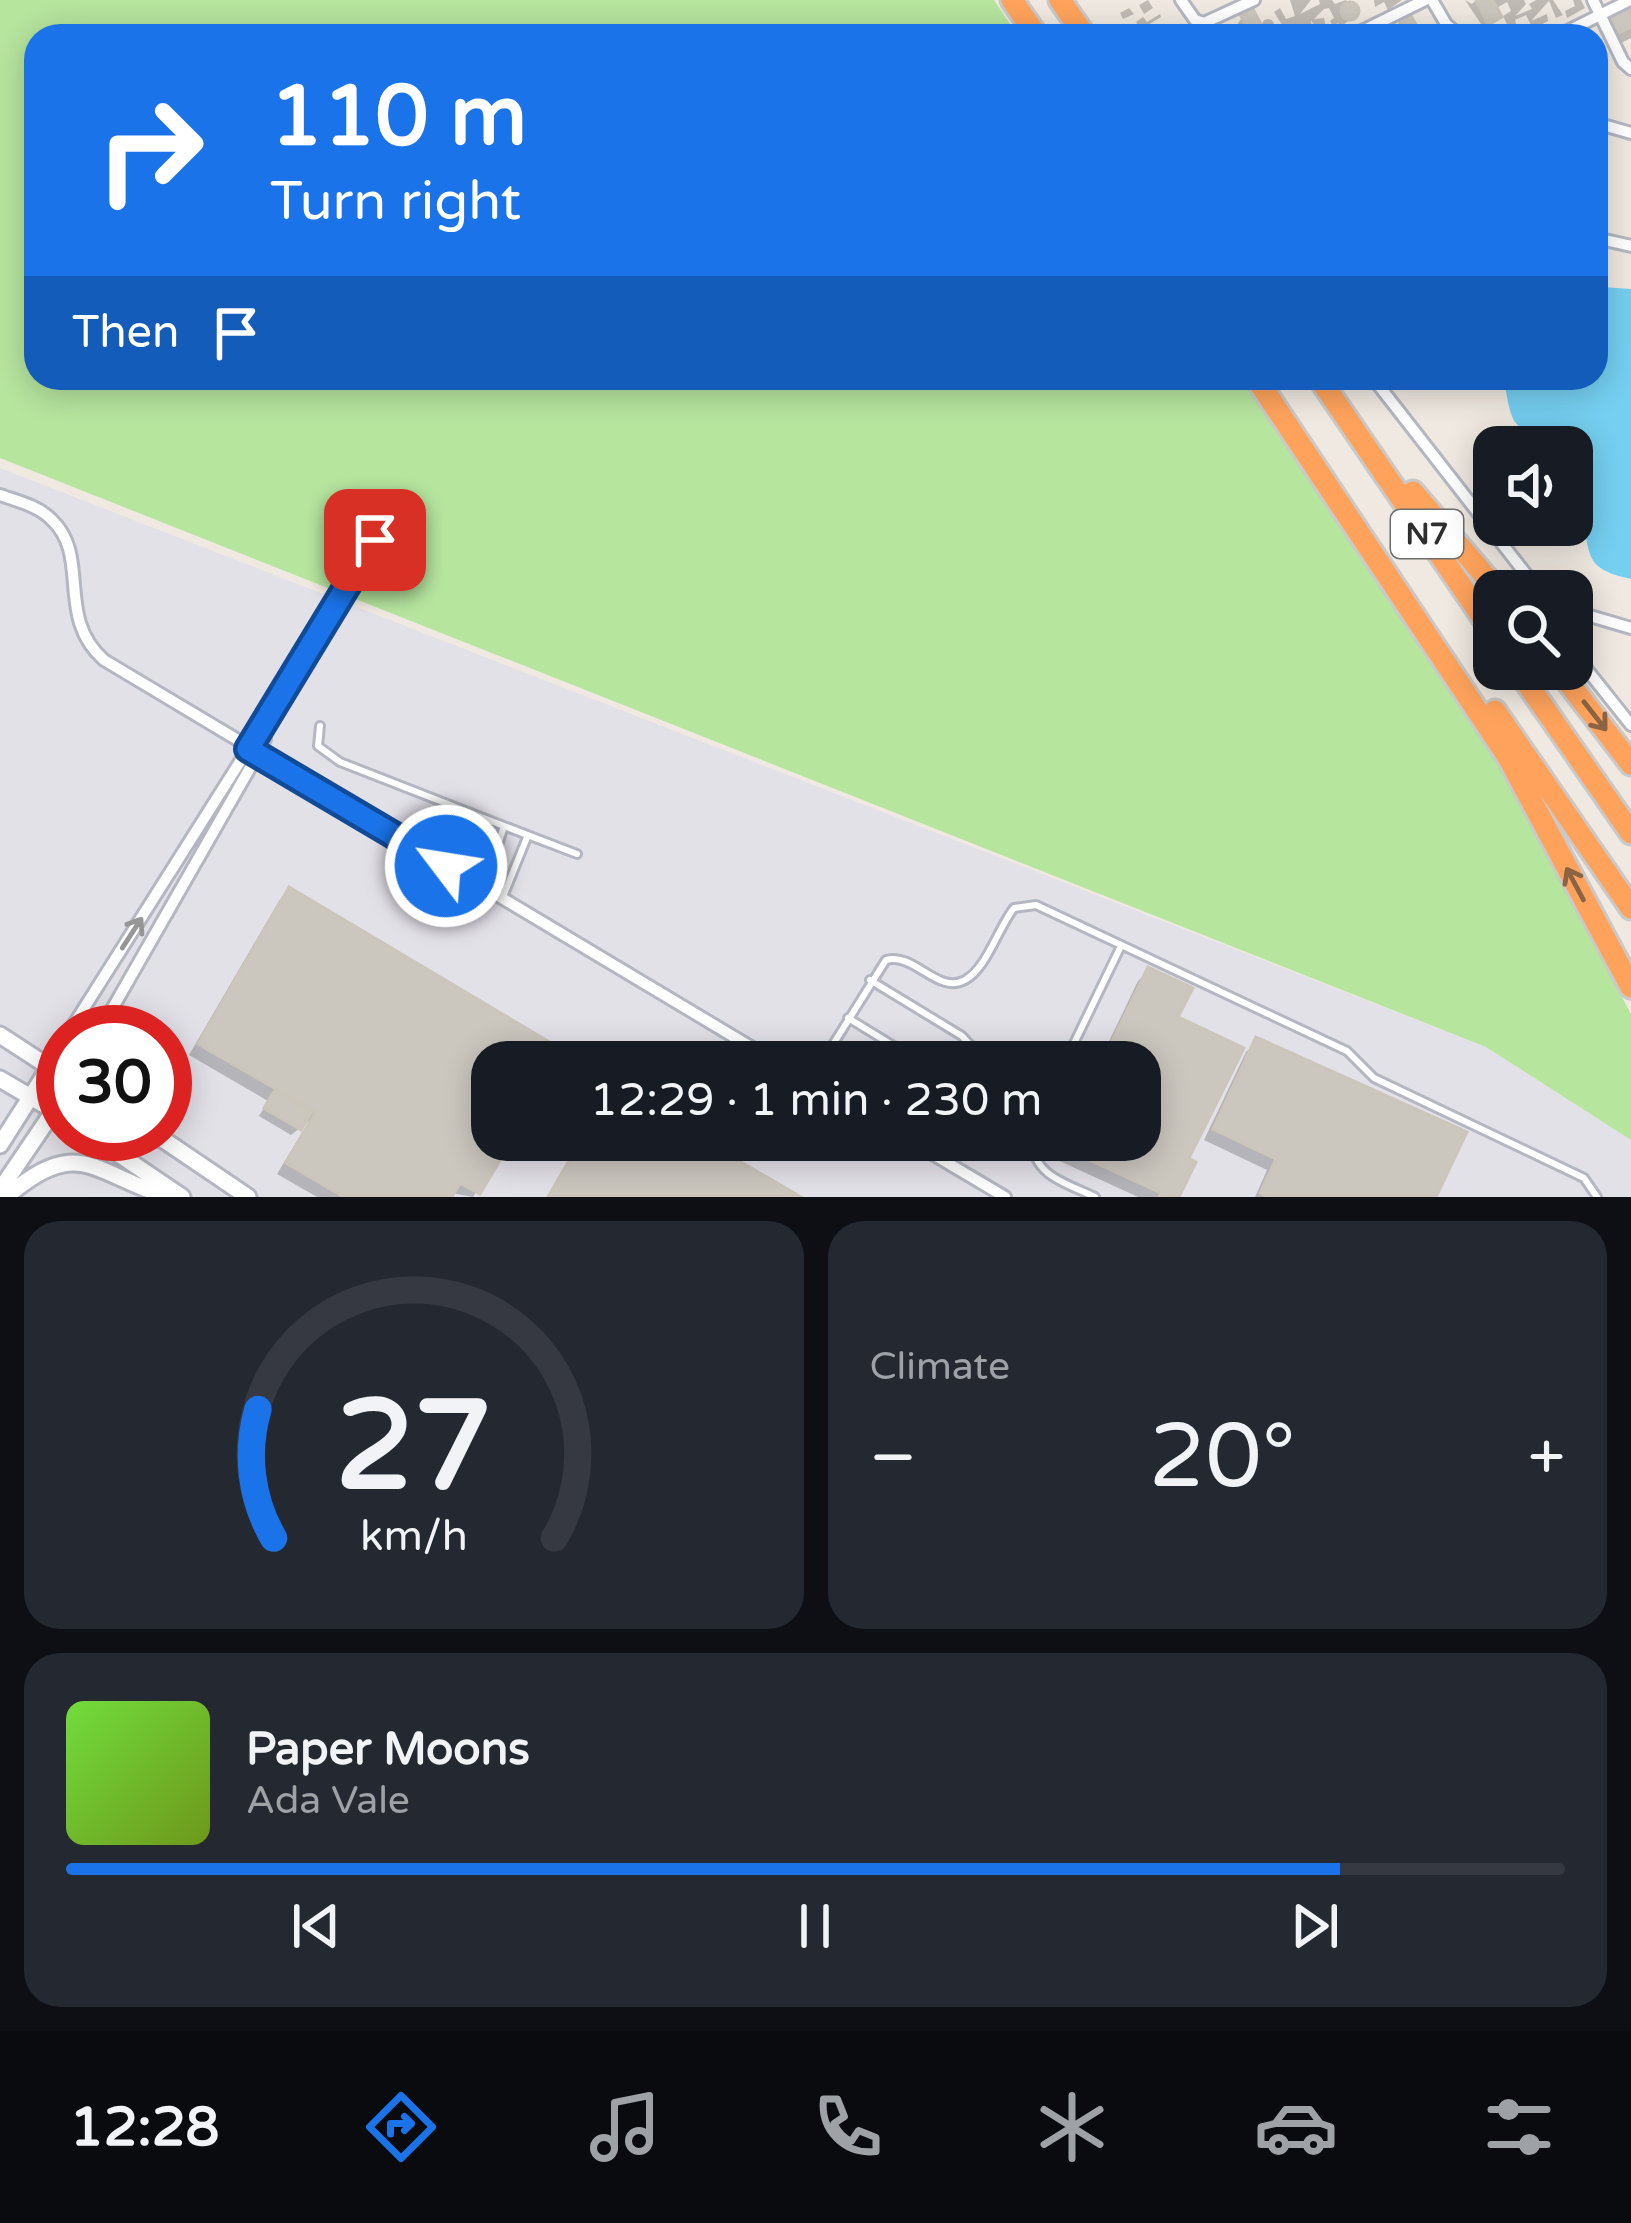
<!DOCTYPE html>
<meta charset="utf-8">
<style>
:root{--surface:#171b24;--page:#242831;--text:#f1f3f6;--muted:#9ea1a6;--line:#363941;--accent:#1a73e8}
body{margin:0;font-family:"Varela Round",sans-serif;background:var(--page);color:var(--text);height:100vh;display:flex;flex-direction:column;font-size:45px;white-space:nowrap}
*{box-sizing:border-box;margin:0}
p{font-size:39px;color:var(--muted)}
.icon{flex:none;width:66px;height:66px;fill:none;stroke:currentColor;stroke-width:2;stroke-linecap:round;stroke-linejoin:round}
.map{position:relative;height:1197px;overflow:hidden}
.side{display:flex;flex-direction:column;gap:24px;padding:24px;background:#0d0f14;flex:1}
.side>*{flex:none}
.guide{position:absolute;left:24px;top:24px;width:1584px;height:366px;border-radius:36px;box-shadow:0 6px 30px #0003;background:#1a73e8;color:#fff;overflow:hidden}
.fabs{position:absolute;left:1473px;top:426px;display:grid;gap:24px}
.fabs a{display:grid;place-items:center;width:120px;height:120px;border-radius:24px;background:var(--surface);box-shadow:0 6px 30px #0003;font-size:60px}
.speed{position:absolute;left:36px;top:1005px;display:flex;gap:24px;font-size:60px;font-weight:700;text-align:center}
.speed>*{display:grid;place-content:center;width:156px;height:156px;border-radius:50%;background:var(--surface);box-shadow:0 6px 30px #0003;line-height:1}
.speed .limit{border:18px solid #d22;background:#fff;color:#111}
.pin{position:absolute;display:grid;place-items:center;width:102px;height:102px;color:#fff;margin:-51px;border-radius:24px;box-shadow:0 6px 18px #0006}
.me{position:absolute;width:132px;margin:-66px;rotate:301deg;stroke-linejoin:round;filter:drop-shadow(0 0 9px #0008)}
.turn{display:flex;align-items:center;gap:42px;height:252px;padding:0 48px;font-size:54px}
.turn .icon{width:156px;height:156px;stroke-width:2.5}
.turn b{display:block;font-size:84px;line-height:102px}
.then{display:flex;align-items:center;height:114px;padding:0 48px;background:#0003;gap:24px;font-size:45px}
.big{font-size:90px;font-weight:600;line-height:1.1}
.side .card{flex:1;display:flex;flex-direction:column;justify-content:center;gap:18px;min-width:0;padding:0 42px;border-radius:36px;background:var(--page)}
.side .dial{align-items:center;gap:0}
.dial svg{height:312px;overflow:visible;fill:none;stroke:var(--line);stroke-width:7;stroke-linecap:round;text-anchor:middle}
.dial text{fill:var(--text);stroke:none}
.song{display:flex;align-items:center;gap:36px}
.cover{width:144px;height:144px;border-radius:18px;background:linear-gradient(135deg,hsl(100 70% 55%),hsl(80 70% 35%))}
.played{height:12px;border-radius:6px;background:linear-gradient(90deg,var(--accent) 85%,var(--line) 85%)}
.keys{display:flex;justify-content:space-around;direction:ltr}
.heat{display:flex;justify-content:space-between;align-items:center;font-size:66px;direction:ltr}
.side .tiles{flex:1;display:grid;gap:24px;grid-template-columns:1fr 1fr}
.card:last-child{grid-column:span 2}
.trip{position:absolute;left:471px;top:1041px;width:690px;height:120px;border-radius:36px;background:var(--surface);box-shadow:0 6px 30px #0003;font-weight:600;line-height:120px;text-align:center}
.dock{display:flex;height:192px;justify-content:space-around;align-items:center;background:#090b0e;color:var(--muted)}
.dock .icon{width:84px;height:84px}
.dock .on{color:var(--accent)}
.dock b{font-size:54px;color:var(--text)}
.map>svg:first-child{display:block}
.industrial{fill:#e3e1e8;fill-rule:evenodd}
.green{fill:#b6e59e}
.water{fill:#75cff0}
.shadow{fill:#0003}
.building{fill:#cbc7bf;stroke:#cbc5ba;stroke-width:3}
.lines{fill:none;stroke-linecap:round;stroke-linejoin:round}
.service-casing{stroke:#b4b7c1;stroke-width:12}
.minor-casing{stroke:#b4b7c1;stroke-width:16}
.secondary-casing{stroke:#b4b7c1;stroke-width:21}
.motorway-casing{stroke:#c9c9c9;stroke-width:27}
.service{stroke:#fff;stroke-width:6}
.minor{stroke:#fff;stroke-width:10}
.secondary{stroke:#fff;stroke-width:15}
.motorway{stroke:#ffa35c;stroke-width:21}
.oneway{stroke:#8c6343}
.oneway2{stroke:#969696}
.route-casing{stroke:#114b97;stroke-width:30}
.route{stroke:#1a73e8;stroke-width:21}
.labels{text-anchor:middle;stroke-width:9;stroke-linejoin:round;paint-order:stroke}
.shield{fill:#fff;stroke:#6d6d6d;stroke-width:3}
.shield-label{font-size:30px;font-weight:bold;fill:#2e2e2e}
</style>
<div class="map">
<svg width="1631" height="1197" viewBox="0 0 1631 1197">
<rect width="100%" height="100%" fill="#efe9e1"/>
<path class="industrial" d="M0,468L1486,1047L1631,1140V1197H0ZM63,1032H165V1134H63ZM492,1062H1140V1140H492Z"/>
<path class="green" d="M0,0H994L1018,36H36V378H1246L1496,760L1631,1014V1140L1486,1047L0,458Z"/>
<path class="water" d="M1603,287L1631,289V579C1592,570 1589,563 1584,523L1588,518L1583,461L1572,454V447H1537C1531,436 1522,431 1515,422C1509,413 1505,389 1505,378H1596V289Z"/>
<path class="shadow" d="M1148,0L1153,8L1144,14L1139,5Z
M1290,0H1311L1300,14L1320,4L1319,0H1332L1335,4L1346,0L1356,16L1344,24L1348,31L1344,33L1338,23L1333,26L1330,21L1334,18L1329,8L1324,9L1314,19L1324,18L1327,31L1319,35L1311,20L1313,36H1289L1274,12L1280,8L1286,19L1295,16Z
M1374,0H1402L1388,10L1384,2L1375,7Z
M1465,0L1472,4L1476,0H1524L1526,4L1515,16L1532,9L1529,4L1536,0H1553L1563,15L1556,18L1549,1L1531,21L1547,14L1548,21L1528,32L1526,28L1531,25L1526,15L1515,20L1518,31L1514,35L1499,36L1509,28L1503,16L1511,11L1507,2L1495,9L1494,21L1483,27Z
M1573,0H1581L1585,8L1567,18L1565,11L1575,6Z
M1631,7V38L1617,45L1608,28L1610,21Z
M1129,8L1134,14L1123,19L1120,13Z
M1160,14L1161,17L1143,28L1150,36H1128L1129,30L1134,35L1140,29L1136,22L1143,17L1147,22Z
M1242,18L1260,36H1236L1242,30L1238,23Z
M1262 25a6 6 0 1 1 12 0a6 6 0 1 1-12 0Z
M1401,22L1412,36H1391L1396,34L1392,27Z
M1185,24L1179,34L1164,35L1165,34Z
M1607,79L1608,100H1604V90L1596,92V85Z
M289,890L577,1062H492V1140H509L473,1197L451,1193L448,1197H317L277,1174L309,1121L291,1135L259,1116L268,1101L189,1055L279,901Z
M1149,970L1174,1019L1185,1160L1176,1197H1138L1053,1158L1061,1140H1140V1062H1099L1138,981Z
M1257,1041L1433,1197H1255L1267,1170L1204,1140L1246,1052Z
M947,1051L955,1053L949,1062L942,1058Z"/>
<path class="building" d="M1476,0H1493L1502,17L1488,25Z
M1341 11a9 9 0 1 1 18 0a9 9 0 1 1-18 0Z
M1631,4V27L1617,34L1611,17Z
M1253,9L1266,34L1263,36H1251L1241,16Z
M1410,14L1420,32L1413,36H1409L1399,20Z
M289,887L583,1062H492V1140H512L480,1194L460,1183L452,1197H344L286,1163L316,1112L198,1044Z
M1148,967L1193,988L1178,1017L1244,1048L1189,1158L1196,1162L1179,1197H1159L1161,1193L1061,1147L1064,1140H1140V1062H1102Z
M1256,1037L1467,1132L1436,1197H1268L1260,1193L1276,1159L1213,1129Z
M275,1090L312,1112L301,1130L264,1108Z
M581,1140H703L801,1197H548Z"/>
<g class="lines">
<defs>
<path id="service" d="M320,726L318,746L340,762L504,826
M250,746L268,723L397,503
M258,753L267,740V727
M485,885L504,826L577,854
M502,899L528,835
M870,980L962,1036L986,1062
M848,1018L920,1062
M822,1062L886,960C914,952 938,995 965,980C987,968 998,928 1014,908L1036,905L1347,1051L1374,1078L1584,1178L1597,1197
M1065,1062L1121,946
M1032,1140C1033,1176 1066,1183 1095,1197"/>
<path id="minor" d="M1181,0L1195,20L1204,23L1254,0
M1432,0L1446,24L1460,36
M1593,0L1623,62L1631,69
M1352,36L1425,0
M1558,36L1630,0
M1596,123L1631,133
M1596,238L1631,246
M1373,378L1539,591
M0,495C17,501 39,506 52,520C91,557 55,617 104,660L776,1062
M1572,627L1590,616L1631,628
M1572,651L1631,725
M69,1032L248,749
M99,1032L258,754
M49,1068L63,1043
M909,1140L1005,1197"/>
<path id="secondary" d="M0,1035L63,1076
M0,1079L63,1116
M89,1134L182,1197
M155,1134L248,1197
M0,1145L49,1068
M0,1190L63,1097
M6,1197C78,1135 91,1172 168,1197"/>
<path id="motorway" d="M1012,0L1037,36
M1060,0L1085,36
M1256,378L1508,757L1631,987
M1319,378L1494,634
M1413,492L1498,591
M1517,669L1631,833
M1558,669L1631,764
M1495,711L1631,908"/>
</defs>
<use href="#service" class="service-casing"/>
<use href="#minor" class="minor-casing"/>
<use href="#secondary" class="secondary-casing"/>
<use href="#motorway" class="motorway-casing"/>
<use href="#service" class="service"/>
<use href="#minor" class="minor"/>
<use href="#secondary" class="secondary"/>
<use href="#motorway" class="motorway"/>
</g>
<defs><path id="oneway-shaft" d="M-6 0H5M1.5-3L5.5 0L1.5 3" fill="none" stroke-width="1.6" stroke-linecap="round" stroke-linejoin="round" transform="scale(3)"/></defs>
<g class="oneway">
<use href="#oneway-shaft" transform="translate(1595 716) rotate(52)"/>
<use href="#oneway-shaft" transform="translate(1575 884) rotate(-118)"/>
</g>
<use class="oneway2" href="#oneway-shaft" transform="translate(132 933) rotate(-57)"/>
<g class="lines">
<defs>
<path id="route" d="M375,540L248,749L446,866"/>
</defs>
<use href="#route" class="route-casing"/>
<use href="#route" class="route"/>
</g>
<g class="labels">
<rect class="shield" x="1391" y="510" width="72" height="48" rx="9"/>
<g class="shield-label">
<text x="1427" y="544">N7</text>
</g>
</g>
</svg>
<div class="fabs">
<a><svg class="icon" aria-label="sound" viewBox="0 0 24 24"><path d="M4 9h4l5-4v14l-5-4H4zM17 9q2 3 0 6"/></svg></a>
<a><svg class="icon" aria-label="search" viewBox="0 0 24 24"><circle cx="10" cy="10" r="6"/><path d="M15 15l6 6"/></svg></a>
</div>
<div class="speed"><div class="limit">30</div></div>
<div class="pin" style="left:375px;top:540px;background:#d93025"><svg class="icon" aria-label="arrive" viewBox="0 0 24 24"><path d="M6 21V4h12l-3 4 3 4H6"/></svg></div>
<svg class="me" style="left:446px;top:866px" viewBox="-20 -20 40 40"><circle r="17" fill="#1a73e8" stroke="#fff" stroke-width="3"/><path d="M0-11L8 9 0 5-8 9z" fill="#fff"/></svg>
<div class="trip">12:29 · 1 min · 230 m</div>
<div class="guide">
<div class="turn"><svg class="icon" aria-label="right" viewBox="0 0 24 24"><path d="M7 20v-9h11M14 6l5 5-5 5"/></svg><div><b>110 m</b>Turn right</div></div>
<div class="then">Then<svg class="icon" aria-label="arrive" viewBox="0 0 24 24"><path d="M6 21V4h12l-3 4 3 4H6"/></svg></div>
</div>
</div>
<section class="side">
<div class="tiles">
<div class="card dial"><svg viewBox="0 0 100 80">
<path d="M14 69A42 42 0 1 1 86 69"/>
<path d="M14 69A42 42 0 0 1 10 36" stroke="#1a73e8"/>
<text x="50" y="56" font-size="32" font-weight="700">27</text>
<text x="50" y="72" font-size="11">km/h</text>
</svg></div>
<div class="card"><p>Climate</p>
<div class="heat"><a>−</a><b class="big">20°</b><a>+</a></div>
</div>
<div class="card">
<div class="song"><i class="cover"></i><div><b>Paper Moons</b><p>Ada Vale</p></div></div>
<div class="played"></div>
<div class="keys"><svg class="icon" aria-label="previous" viewBox="0 0 24 24"><path d="M18 5L8 12l10 7zM5 5v14"/></svg><svg class="icon" aria-label="pause" viewBox="0 0 24 24"><path d="M8 5v14M16 5v14"/></svg><svg class="icon" aria-label="next" viewBox="0 0 24 24"><path d="M6 5l10 7-10 7zM19 5v14"/></svg></div>
</div>
</div>
</section>
<nav class="dock">
<b>12:28</b>
<svg class="icon on" aria-label="directions" viewBox="0 0 24 24"><path d="M12 3l9 9-9 9-9-9zM9 14v-3h6M13 9l2 2-2 2"/></svg>
<svg class="icon" aria-label="music" viewBox="0 0 24 24"><path d="M9 18V5l10-2v13"/><circle cx="6" cy="18" r="3"/><circle cx="16" cy="16" r="3"/></svg>
<svg class="icon" aria-label="phone" viewBox="0 0 24 24"><path d="M5 4h4l2 5-3 2q2 4 5 5l2-3 5 2v4C11 20 4 13 5 4z"/></svg>
<svg class="icon" aria-label="climate" viewBox="0 0 24 24"><path d="M12 3v18M4 7l16 10M4 17L20 7"/></svg>
<svg class="icon" aria-label="car" viewBox="0 0 24 24"><path d="M5 17H2v-5l4-1 3-4h7l3 4 3 1v5h-3M9 17h6M6 11h13"/><circle cx="7" cy="17" r="2"/><circle cx="17" cy="17" r="2"/></svg>
<svg class="icon" aria-label="filters" viewBox="0 0 24 24"><path d="M4 7h16M4 17h16"/><circle cx="9" cy="7" r="2"/><circle cx="15" cy="17" r="2"/></svg>
</nav>
